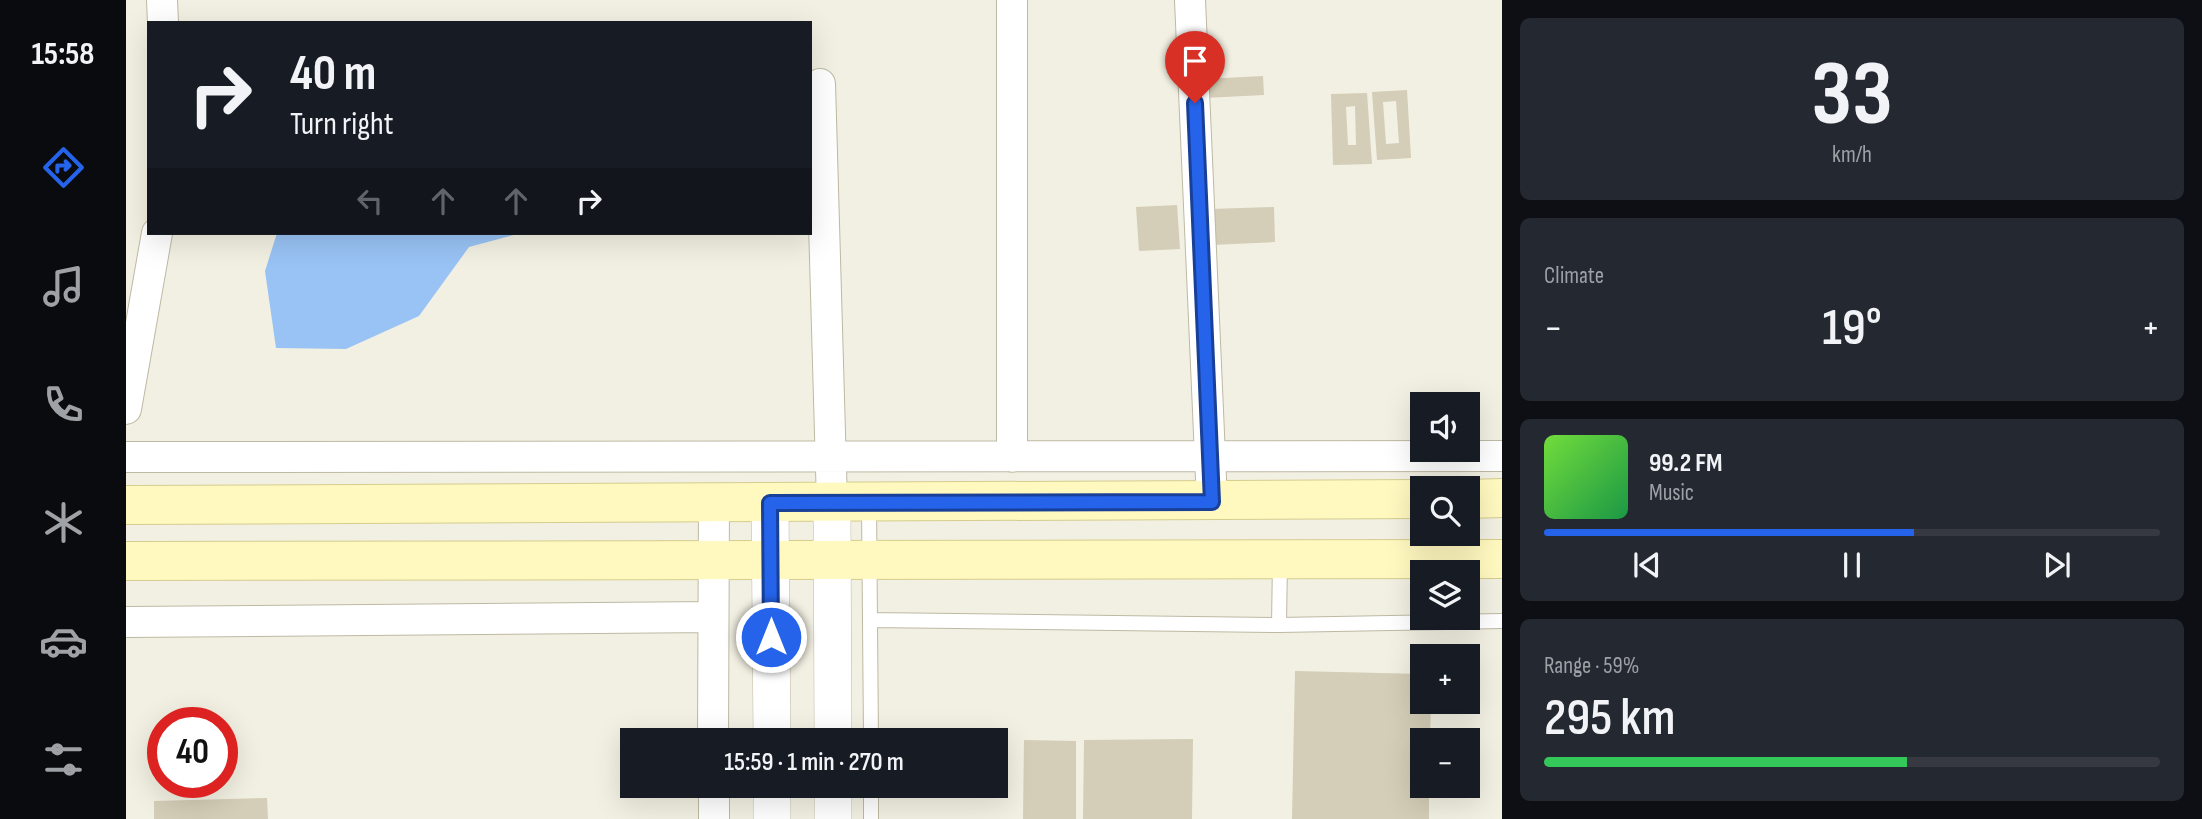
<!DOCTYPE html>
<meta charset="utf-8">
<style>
:root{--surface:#171b24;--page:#242831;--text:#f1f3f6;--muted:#9ea1a6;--line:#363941;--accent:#2563eb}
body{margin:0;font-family:"Sofia Sans Condensed",sans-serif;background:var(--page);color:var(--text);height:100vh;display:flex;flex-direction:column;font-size:26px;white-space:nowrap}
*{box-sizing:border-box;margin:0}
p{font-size:23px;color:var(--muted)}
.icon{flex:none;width:38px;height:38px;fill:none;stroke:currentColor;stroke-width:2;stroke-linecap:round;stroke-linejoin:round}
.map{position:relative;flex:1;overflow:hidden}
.drawer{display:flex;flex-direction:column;gap:18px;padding:18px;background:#0d0f14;width:700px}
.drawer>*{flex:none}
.banner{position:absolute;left:21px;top:21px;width:665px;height:214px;border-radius:0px;box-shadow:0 7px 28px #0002;background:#171b24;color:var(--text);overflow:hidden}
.fabs{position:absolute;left:1284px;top:392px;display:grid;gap:14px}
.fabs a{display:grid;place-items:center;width:70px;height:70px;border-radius:0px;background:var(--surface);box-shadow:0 7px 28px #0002;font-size:35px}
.speed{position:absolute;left:21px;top:707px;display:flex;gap:14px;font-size:35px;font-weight:700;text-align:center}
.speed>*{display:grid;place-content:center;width:91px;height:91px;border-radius:50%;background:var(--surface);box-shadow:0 7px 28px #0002;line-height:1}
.speed .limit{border:10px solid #d22;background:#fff;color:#111}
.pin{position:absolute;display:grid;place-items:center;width:60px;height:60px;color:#fff;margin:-72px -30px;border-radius:50% 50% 50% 0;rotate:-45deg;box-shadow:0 0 7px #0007}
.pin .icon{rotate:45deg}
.me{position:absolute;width:77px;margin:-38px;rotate:0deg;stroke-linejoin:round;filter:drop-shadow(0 0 5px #0008)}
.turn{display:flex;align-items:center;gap:24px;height:147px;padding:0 28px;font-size:32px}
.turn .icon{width:91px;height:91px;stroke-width:2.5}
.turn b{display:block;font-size:49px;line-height:60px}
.lanes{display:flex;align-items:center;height:66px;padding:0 28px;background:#0003;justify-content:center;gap:35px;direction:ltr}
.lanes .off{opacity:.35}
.big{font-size:52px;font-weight:600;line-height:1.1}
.drawer .card{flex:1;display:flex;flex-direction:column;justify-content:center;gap:10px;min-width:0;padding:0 24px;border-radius:10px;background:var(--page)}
.drawer .dial{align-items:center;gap:0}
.dial b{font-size:91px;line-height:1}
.song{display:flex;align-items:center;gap:21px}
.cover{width:84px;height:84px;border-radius:10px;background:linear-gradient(135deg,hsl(100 70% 55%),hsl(140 70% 35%))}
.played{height:7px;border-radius:4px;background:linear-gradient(90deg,var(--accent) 60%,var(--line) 60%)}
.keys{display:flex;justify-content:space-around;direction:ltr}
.heat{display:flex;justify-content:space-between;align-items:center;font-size:38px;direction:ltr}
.charge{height:10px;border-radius:5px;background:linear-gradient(90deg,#34c759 59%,var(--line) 0)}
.trip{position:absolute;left:494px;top:728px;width:388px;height:70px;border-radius:0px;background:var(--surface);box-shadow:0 7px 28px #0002;font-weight:600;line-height:70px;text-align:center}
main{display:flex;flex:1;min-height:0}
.dock{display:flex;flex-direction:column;width:126px;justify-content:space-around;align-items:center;background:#090b0e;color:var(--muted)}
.dock .icon{width:49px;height:49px}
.dock .active{color:var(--accent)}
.dock b{font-size:32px;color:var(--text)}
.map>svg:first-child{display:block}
.water{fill:#99c3f5}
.building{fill:#d4cdb7;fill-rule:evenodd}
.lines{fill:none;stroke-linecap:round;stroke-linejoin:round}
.service-casing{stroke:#beb9a4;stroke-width:16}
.minor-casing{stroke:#beb9a4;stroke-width:32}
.tertiary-casing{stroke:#beb9a4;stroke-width:38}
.secondary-casing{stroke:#d5cd8e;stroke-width:40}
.service{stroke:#fff;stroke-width:14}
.minor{stroke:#fff;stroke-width:30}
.tertiary{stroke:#fff;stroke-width:37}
.secondary{stroke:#fff8bf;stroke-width:38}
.route-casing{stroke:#184099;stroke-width:18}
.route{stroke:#2563eb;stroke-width:12}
</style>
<main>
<nav class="dock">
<b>15:58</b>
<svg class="icon active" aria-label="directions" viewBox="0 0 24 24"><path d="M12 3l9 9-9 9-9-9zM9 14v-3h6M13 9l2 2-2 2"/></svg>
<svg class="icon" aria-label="music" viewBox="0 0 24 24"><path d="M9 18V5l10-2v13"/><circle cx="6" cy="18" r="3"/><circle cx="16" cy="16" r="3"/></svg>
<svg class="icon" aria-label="phone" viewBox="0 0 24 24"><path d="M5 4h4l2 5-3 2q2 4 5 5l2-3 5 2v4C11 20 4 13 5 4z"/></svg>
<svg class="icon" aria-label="climate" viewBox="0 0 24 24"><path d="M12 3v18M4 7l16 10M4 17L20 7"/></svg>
<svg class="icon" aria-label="car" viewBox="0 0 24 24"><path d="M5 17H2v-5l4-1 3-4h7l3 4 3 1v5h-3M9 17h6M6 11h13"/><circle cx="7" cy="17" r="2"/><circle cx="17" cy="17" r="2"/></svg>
<svg class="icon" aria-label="filters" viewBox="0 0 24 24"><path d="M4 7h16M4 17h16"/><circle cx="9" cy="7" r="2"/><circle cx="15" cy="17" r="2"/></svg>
</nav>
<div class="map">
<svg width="1376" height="819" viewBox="0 0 1376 819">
<rect width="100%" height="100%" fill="#f2f0e2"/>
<path class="water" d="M151,233H395L343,247L293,316L220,349L150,348L139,271Z"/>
<path class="building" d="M1137,76L1138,95L1078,98V79Z
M1281,90L1285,158L1251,160L1246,92ZM1270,101L1273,143L1260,144L1257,102Z
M1241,93L1246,164L1207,165L1205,94ZM1229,106L1230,145H1222L1220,107Z
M1051,205L1054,249L1013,251L1010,207Z
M1148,207L1149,242L1086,245L1085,209Z
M1169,671L1297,674V702H1305L1304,740H1297V786H1303V819H1166Z
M1067,739L1066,819H957L958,740Z
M898,740L950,741V819H897Z
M141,798L142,819H28V801Z"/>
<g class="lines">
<defs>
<path id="service" d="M743,504L745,740
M745,620L1153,625L1376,621
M1344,621V560
M1153,625L1154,561
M745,786V819"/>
<path id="minor" d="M36,0L37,23
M1064,0L1086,502
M694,84L706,503
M0,409L31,233
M0,457L1376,456
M886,457V0
M0,622L587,617
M587,740L588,502
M588,786V819"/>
<path id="tertiary" d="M644,503L646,740
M706,503L707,740
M646,786V819
M707,786V819"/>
<path id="secondary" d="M1342,499L1376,498
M0,505L1297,499
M0,561L1376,559"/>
</defs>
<use href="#service" class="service-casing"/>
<use href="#minor" class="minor-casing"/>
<use href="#tertiary" class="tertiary-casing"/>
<use href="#secondary" class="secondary-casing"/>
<use href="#service" class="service"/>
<use href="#minor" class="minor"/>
<use href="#tertiary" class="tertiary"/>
<use href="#secondary" class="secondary"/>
</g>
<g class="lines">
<defs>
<path id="route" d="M645,637L644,503L1086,502L1069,103"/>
</defs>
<use href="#route" class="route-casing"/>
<use href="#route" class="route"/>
</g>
</svg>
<div class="fabs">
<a><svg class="icon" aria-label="sound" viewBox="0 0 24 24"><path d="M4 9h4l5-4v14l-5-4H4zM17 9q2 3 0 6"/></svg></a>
<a><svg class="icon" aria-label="search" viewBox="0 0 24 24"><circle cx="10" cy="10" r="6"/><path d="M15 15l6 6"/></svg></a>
<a><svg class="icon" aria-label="layers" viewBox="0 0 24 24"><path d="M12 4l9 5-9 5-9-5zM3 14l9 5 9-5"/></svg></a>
<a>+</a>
<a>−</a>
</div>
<div class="speed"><div class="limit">40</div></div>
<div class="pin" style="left:1069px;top:103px;background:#d93025"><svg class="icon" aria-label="arrive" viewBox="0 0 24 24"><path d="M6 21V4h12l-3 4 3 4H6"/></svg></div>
<svg class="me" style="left:645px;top:637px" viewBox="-20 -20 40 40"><circle r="17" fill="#2563eb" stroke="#fff" stroke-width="3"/><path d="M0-11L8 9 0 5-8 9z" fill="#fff"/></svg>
<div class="trip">15:59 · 1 min · 270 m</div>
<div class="banner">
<div class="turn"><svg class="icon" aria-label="right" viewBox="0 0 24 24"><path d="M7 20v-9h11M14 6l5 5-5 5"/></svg><div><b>40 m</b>Turn right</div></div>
<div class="lanes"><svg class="icon off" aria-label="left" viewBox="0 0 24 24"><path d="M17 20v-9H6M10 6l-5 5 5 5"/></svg><svg class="icon off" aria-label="ahead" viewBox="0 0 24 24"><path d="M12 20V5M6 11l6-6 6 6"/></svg><svg class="icon off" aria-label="ahead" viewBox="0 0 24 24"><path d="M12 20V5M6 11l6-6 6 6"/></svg><svg class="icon" aria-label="right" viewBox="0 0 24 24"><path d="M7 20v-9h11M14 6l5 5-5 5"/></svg></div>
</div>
</div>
<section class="drawer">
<div class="card dial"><b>33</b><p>km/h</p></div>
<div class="card"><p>Climate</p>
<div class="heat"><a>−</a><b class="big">19°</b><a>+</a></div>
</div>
<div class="card">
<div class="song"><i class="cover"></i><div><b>99.2 FM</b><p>Music</p></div></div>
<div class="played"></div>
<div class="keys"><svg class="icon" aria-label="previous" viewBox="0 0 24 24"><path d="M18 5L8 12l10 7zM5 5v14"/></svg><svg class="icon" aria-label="pause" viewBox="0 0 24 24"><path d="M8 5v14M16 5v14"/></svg><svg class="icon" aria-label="next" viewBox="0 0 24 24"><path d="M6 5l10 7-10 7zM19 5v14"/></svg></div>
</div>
<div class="card"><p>Range · 59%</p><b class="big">295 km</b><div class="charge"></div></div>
</section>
</main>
